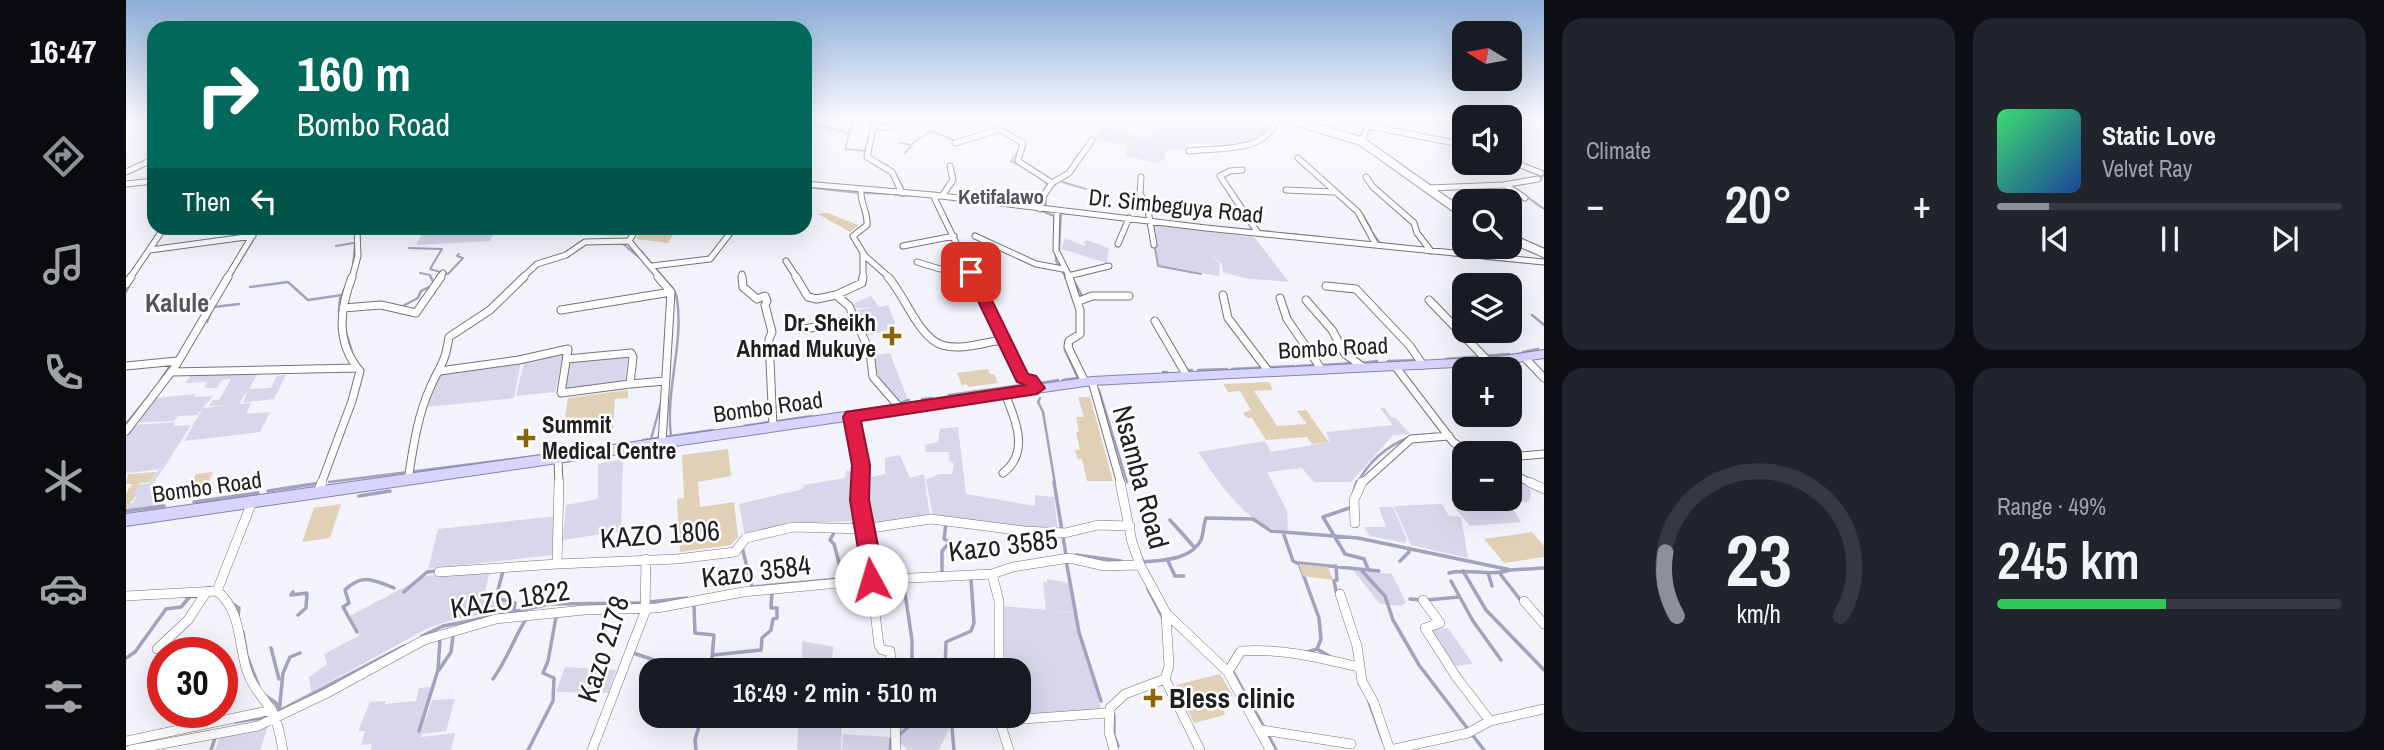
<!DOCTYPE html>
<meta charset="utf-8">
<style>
:root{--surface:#171b24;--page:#20242c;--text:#f1f3f6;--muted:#9ea1a6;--line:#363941;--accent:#8c9099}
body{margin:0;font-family:"Archivo Narrow",sans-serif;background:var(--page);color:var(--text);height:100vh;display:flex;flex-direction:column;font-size:26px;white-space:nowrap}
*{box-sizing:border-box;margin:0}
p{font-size:23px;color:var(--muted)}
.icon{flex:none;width:38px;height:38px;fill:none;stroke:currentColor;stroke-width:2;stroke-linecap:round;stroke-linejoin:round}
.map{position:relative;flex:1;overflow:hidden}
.side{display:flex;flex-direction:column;gap:18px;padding:18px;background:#0d0f14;width:840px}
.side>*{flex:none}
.hud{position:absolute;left:21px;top:21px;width:665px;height:214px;border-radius:21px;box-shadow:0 7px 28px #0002;background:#00695c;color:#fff;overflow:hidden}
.needle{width:46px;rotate:281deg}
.tools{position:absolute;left:1326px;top:21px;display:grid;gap:14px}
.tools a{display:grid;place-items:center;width:70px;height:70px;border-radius:14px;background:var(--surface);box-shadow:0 7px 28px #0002;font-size:35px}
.speed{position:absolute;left:21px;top:637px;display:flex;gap:14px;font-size:35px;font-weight:700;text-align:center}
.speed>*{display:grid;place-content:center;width:91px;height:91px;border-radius:50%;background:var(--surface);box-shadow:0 7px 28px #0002;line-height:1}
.speed .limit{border:10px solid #d22;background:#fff;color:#111}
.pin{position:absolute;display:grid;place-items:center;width:60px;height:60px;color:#fff;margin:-30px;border-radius:14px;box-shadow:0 4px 10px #0006}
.me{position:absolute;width:77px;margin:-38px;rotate:354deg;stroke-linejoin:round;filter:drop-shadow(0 0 5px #0008)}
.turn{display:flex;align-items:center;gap:24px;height:147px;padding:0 35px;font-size:32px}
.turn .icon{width:91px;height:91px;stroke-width:2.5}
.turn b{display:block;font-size:49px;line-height:60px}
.then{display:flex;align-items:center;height:66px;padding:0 35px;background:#0003;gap:14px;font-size:26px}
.big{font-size:52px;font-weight:600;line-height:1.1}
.side .widget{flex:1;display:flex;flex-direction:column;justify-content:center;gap:10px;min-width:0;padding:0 24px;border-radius:21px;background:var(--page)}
.side .dial{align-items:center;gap:0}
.dial svg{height:182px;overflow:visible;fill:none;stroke:var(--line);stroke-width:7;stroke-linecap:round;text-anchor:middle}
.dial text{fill:var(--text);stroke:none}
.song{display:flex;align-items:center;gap:21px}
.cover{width:84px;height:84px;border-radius:10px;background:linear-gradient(135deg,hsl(140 70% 55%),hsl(220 70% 35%))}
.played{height:7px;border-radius:4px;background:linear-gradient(90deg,var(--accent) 15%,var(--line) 15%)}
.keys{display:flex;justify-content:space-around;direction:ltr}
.heat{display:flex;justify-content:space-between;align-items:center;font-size:38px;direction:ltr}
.charge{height:10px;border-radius:5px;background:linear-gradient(90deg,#34c759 49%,var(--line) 0)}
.side .tiles{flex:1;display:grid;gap:18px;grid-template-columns:repeat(2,1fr)}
.trip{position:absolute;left:513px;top:658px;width:392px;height:70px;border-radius:21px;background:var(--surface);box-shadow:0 7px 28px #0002;font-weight:600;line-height:70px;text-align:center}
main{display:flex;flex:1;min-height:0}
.dock{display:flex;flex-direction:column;width:126px;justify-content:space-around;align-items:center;background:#090b0e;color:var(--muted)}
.dock .icon{width:49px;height:49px}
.dock .on{color:var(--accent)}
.dock b{font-size:32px;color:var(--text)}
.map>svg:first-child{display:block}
.green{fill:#d7d6ea}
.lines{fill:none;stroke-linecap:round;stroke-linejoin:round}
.stream-far2{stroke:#a3a2be;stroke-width:2}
.stream-far1{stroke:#a3a2be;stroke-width:2.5}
.stream{stroke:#a3a2be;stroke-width:3.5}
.building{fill:#e0d0b5}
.street-far2-casing{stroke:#75747c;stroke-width:7}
.street-far1-casing{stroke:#75747c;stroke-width:9}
.street-casing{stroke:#75747c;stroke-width:10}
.secondary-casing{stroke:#75747c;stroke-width:10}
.primary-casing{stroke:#8682af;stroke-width:2}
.street-far2{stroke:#fff;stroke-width:5}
.street-far1{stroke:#fff;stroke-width:7}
.street{stroke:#fff;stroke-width:9}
.secondary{stroke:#fff;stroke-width:8}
.primary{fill:#d7d4fd;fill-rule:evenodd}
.route{fill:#e11d48;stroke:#92132f;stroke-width:2}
.poi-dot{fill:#8b6405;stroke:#fff;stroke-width:2.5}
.labels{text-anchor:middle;stroke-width:5;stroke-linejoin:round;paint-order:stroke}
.far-quarter-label{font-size:21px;font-weight:bold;fill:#55555c;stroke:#fff}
.street-label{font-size:23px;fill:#1f1f22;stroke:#fff}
.poi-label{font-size:23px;font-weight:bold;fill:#1f1f22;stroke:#fff;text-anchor:end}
.quarter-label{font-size:26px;font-weight:bold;fill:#55555c;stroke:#fff}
.near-street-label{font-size:28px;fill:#1f1f22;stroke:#fff}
.near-poi-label{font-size:28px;font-weight:bold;fill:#1f1f22;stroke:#fff;text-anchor:start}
</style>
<main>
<nav class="dock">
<b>16:47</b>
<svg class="icon on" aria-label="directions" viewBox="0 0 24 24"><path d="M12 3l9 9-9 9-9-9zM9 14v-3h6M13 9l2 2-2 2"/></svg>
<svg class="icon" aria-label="music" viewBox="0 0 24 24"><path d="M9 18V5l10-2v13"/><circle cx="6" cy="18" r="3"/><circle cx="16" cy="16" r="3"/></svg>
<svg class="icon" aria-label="phone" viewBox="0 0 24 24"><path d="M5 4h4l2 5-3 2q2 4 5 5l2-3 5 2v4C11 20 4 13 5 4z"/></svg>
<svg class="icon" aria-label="climate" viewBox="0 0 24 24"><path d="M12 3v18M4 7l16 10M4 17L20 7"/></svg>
<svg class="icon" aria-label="car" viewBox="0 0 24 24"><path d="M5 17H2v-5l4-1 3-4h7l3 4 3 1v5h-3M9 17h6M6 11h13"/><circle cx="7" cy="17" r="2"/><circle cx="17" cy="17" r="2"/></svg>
<svg class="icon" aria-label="filters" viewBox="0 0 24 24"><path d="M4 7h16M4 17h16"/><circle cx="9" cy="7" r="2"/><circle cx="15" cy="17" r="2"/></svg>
</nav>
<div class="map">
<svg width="1418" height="750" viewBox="0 0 1418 750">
<rect width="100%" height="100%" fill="#f3f3fc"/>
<path class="green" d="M1037,119H1134L1144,125L1143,132L1123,144L1060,143V151L1049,149L1038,152L1039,159L1030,163L1000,156L1001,145L968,140L975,126L1024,138Z
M1027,225L1128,237L1163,282L1118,278L1097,272L1096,264L1082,252L1094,264L1093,276L1031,266V244Z
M299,228H370L364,241L290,245Z
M939,238L958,246L960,244L957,242L961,240L983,248L981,263L935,249Z
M745,296L753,307L762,305L771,328L740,336L731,310L748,307L730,308L727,304Z
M438,352L429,392L390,396L399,358Z
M764,353L782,400C757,402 750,375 747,355Z
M502,355L499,384L437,390L443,359Z
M395,362L388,398L301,407L315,371Z
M134,370L123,389L145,388L151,376L160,375L148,399L117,403L122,389L113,404L125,403L120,414L144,412L134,432L58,441L77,408L103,405L83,406L87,400H93L105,379L96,380L91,388H78L81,382L59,383L66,374Z
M70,394L68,397L87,396L71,415L52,416L48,421L9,423L29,398Z
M1254,408H1259L1265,417L1270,418L1284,434L1267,435L1225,482H1188L1176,468L1141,472L1161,511L1162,530C1125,534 1091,479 1072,452L1139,441L1145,452L1204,442L1200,432L1267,425Z
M49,422L47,426L65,425L37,469L0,473V436L8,425Z
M832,427L840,494L909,506V495L928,497L932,531L807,516L800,480L813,474H826L828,464L823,460V452H800L799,445L812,442L814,429Z
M774,455L784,478L798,474L804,517L741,526L737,479L759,474V458Z
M497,459L495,531L437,540L440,505L472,499V464Z
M32,470H36L23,491L46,489L37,505L0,511V503H7L11,496H0L5,486L24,483Z
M720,470L733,473L732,521L684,523L619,536L613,504L677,489L678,485L719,478Z
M1384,479L1404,489L1405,496L1402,502L1383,503L1395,522L1344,526L1326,504L1384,499Z
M1316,504L1323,516L1335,517L1342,558L1285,545L1268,506Z
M1253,507H1267L1281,540L1280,543L1244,536L1238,527H1260Z
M431,516L426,555L302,569L312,529Z
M1227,570L1266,574L1280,603L1275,606L1254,604Z
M364,571L357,600L383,603L381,610L326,620L302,628L185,692L183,677L201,664L198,654L234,635L224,616L299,576Z
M921,579L943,583L948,612L929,611L948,613L975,708L905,716L893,689L892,670H884L876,651V606L920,610L917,582H921Z
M1322,628L1347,664L1327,666L1302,630Z
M676,641L708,647L703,669L720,668V670H676Z
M439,667L490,670L482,693L430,692Z
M307,687L297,727L306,700L329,699L320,731L296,734L295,737L329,733L325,750H245L246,744L235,745L239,731H232L244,702L260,701L259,704L290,701L293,688Z
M673,716H716L715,750H671Z
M771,716H823L824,727L813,750H782L772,741Z
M142,726L134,750H89L96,733Z
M717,734L763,737L762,750H716Z"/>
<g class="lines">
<path class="stream-far2" d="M679,122L723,133
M726,123L719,149L739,151
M869,130L882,137
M774,143L786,145L779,153
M787,143L805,131L830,141
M1249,146L1292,177
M893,151L885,161L899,168
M897,154L899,144
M948,161L952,154
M759,164L762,166
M768,172L778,190
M1415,179L1418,173
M1297,180L1305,186
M679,187L732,193
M925,188L933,181L960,189
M737,193L765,194
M916,194L921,186L920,182
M769,195L785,196
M920,197V206
M1401,197L1418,209
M916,211L928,216L930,261L940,278
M1237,215L1245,229
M1246,232L1254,243L1281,246
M1153,233L1195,237
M496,243L515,259
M210,246L227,243
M1029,247L1032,266L1075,274
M283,248L316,249
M316,249L304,269L322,274L337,258L331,256L333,254
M515,251L538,278
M839,251L846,267
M933,253L935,213L941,214
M1324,255L1350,258
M1358,259L1414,264
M227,264L229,243
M847,270L851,278
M294,273L304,275L305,278
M104,278L127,240"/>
<path class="stream-far1" d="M305,277L307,282
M536,277C542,283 550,290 551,299C558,344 539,391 545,436
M850,277L856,289
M939,277L941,280
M104,279L105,277
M948,281L956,296
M124,287L162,282L182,300L216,295L218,290
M0,292L4,284
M88,307L113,304
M273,308L292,298L295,291L303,287
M213,312L214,298
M1406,315L1418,325
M81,322L85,312
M220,332L226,352
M939,342V350L952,378
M1397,352L1412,349
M1320,359L1383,354
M1262,361L1291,360
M1235,363L1251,361
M1197,365L1229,363
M1171,366L1189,365
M1106,369L1168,366
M1062,370H1066
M1072,370L1101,369
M1037,372H1041
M937,380L951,378
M34,381L46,363
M914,383L932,380
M973,390L1001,482
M823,395L903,384L902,381
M914,398L912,402L917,412L929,484
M796,399L806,398
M776,402L783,400
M652,421L686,416
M0,424L22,397
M618,426L643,422
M525,439L535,403
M517,440L587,430
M470,447L484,445
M203,482L433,453
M188,484L194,483
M1231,484C1242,462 1261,446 1284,437"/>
<path class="stream" d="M928,482L940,555
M142,491L194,483
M1228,491L1231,482
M233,496L264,491
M68,502L132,493
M1226,507L1197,517L1219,554L1238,559L1242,569
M0,511L38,506
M1044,520L1069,548
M726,525L731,519V506
M709,531L704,540L708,544L717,578
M1157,532L1167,561L1171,563
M616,547L626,587
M950,555L995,561
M1015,558L1018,562C1037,560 1065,560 1075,540C1078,533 1077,525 1080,518L1127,519L1145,531L1232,538L1385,570L1418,568
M1041,559L1049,576H1058
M940,560L953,632L975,701
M1274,561L1283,552L1282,548
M1210,566L1211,580L1208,581L1211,595
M1235,570L1259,596L1267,620L1293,665L1358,750
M377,571L370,598L389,603L388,610
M1337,571L1360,610L1418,670
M1323,573C1343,568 1364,577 1384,570
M1362,573L1366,586
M816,574V551L824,542L818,539L820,523
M1375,575L1396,602
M777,580L786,640V670
M1325,581L1347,621L1375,660
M626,587L735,577
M1022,589L1037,618
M167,592L165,595L181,593L180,608L172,615
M278,592L301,572L310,571
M1284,599L1295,600
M1301,600L1333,597
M523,602L561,598
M105,603L113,608L112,616
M568,605L569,633L588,635L585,670
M373,615L424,604L516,603
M117,632L121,656L133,687
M231,632L217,607L223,603L219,590C236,573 248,580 268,588
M296,636L317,626L363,617
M145,648L153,679
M1191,649L1203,656
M1181,652L1191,649L1195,639L1193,618L1173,563L1253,571
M507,653L531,661
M587,655L635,650L636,638L645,630L647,619L651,618V608H645L646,592
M0,658L9,652L40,609L55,607L66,594
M313,670L325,652L327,636
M819,670L820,642L845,631L848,623L845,579
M1106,670L1139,729
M367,679C382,658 387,640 400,619
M140,696L150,703L154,711
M1243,702L1257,741
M157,709L278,646
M153,713L157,673L164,657L174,653
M988,715V736L992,746
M825,716L828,750
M109,722L142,717
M293,731L312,670L314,639
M773,735L786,724L789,716
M1142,735L1150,750
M85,750L89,738
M402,750L427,701L428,678L417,673L422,661L430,617
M570,750L569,740L576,716
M764,750L765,739"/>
</g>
<path class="building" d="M702,213L709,216L732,225L724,232L692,214Z
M465,228H475L474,230L502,228L501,234L500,236L462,235Z
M543,228H551L542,243L510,239L514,233L520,232L537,234Z
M862,369L864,374H868L872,383L842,387L841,384L836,385L831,373Z
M1143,382L1147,390L1128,391L1151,426L1181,424L1171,411L1180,410L1203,442L1186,444L1181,437L1140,440L1126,418H1121L1117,413L1125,410L1114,391L1102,392L1097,384Z
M502,390V398L489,399L487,430L459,433V428L437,431L442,398Z
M952,397H964L987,481H961L956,459H952L949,450H954L950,432H953L950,417H958Z
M602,449L605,476L572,482L574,507L608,502L612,537L605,545L554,552L551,499L558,498L556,455Z
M30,472L24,482L14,483L6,496H10L0,507V493L6,484H0L2,474Z
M87,472L78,493H60L70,474Z
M215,504L204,538L176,542L188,508Z
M1406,532L1418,546V557L1378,563L1358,539Z
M1173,564L1202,567L1207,580L1177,576Z
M1094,674L1107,696L1094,699L1099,715L1068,723L1050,685Z"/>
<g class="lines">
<defs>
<path id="street-far2" d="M749,119L741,157L766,172L776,193
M860,119L877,124
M1325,119L1339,136
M1242,126L1339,145
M747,127H765
M873,129L897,143L892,161L926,183L916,198L914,209
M1235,141L1242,126L1252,119
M829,143L869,131L883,119
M1063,151C1093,147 1139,154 1151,119
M1172,158L1232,212L1250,245
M1384,161L1415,173
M679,165L683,185
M1116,170L1104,171L1094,176L1132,233
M0,172L28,159
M1015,177L1014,193L1022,210L1028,245
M1240,177L1247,187L1288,223L1291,233L1305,251
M926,183L943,173L966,140
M0,184L28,181
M679,184L807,195L1080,228L1418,262
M1381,186L1399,198
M1304,188L1377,185L1412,179
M735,190C734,204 742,211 741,225L727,236L739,256L764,278
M1160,190L1209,192
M807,195L847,278
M816,196L827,180L824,166
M931,210L930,250L944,278
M849,236L910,264L937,269
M503,241L534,278
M503,241L511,228
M992,244L1003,218
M777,246L828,236
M24,250L127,236
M737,254V278
M660,261L671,278
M791,262L814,269L843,267
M526,266L584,259L608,228
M616,274V278
M942,276L983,266
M4,278L38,228
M101,278L131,228
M226,278L232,256L231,228
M313,278L317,273
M396,278L411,264L440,255L459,242L503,241"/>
<path id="street-far1" d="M532,277L545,292L536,443
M616,277L617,287L631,299L639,296L641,301L639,305L646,332L643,339L647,427
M670,277L682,297L691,299L710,295L723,306L744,352L747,377L775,409
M762,277C778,294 793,338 816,345C835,351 859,342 877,340
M846,277L897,378L905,380L911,388
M943,277L954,310V334L943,341L942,347L959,382
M0,284L5,277
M1200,286L1230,289L1284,346L1297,365
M710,295L736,283L737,277
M1097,295L1102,318L1143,372
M1154,298L1161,319L1196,370
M1180,300L1206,330L1219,354L1237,367
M1303,300L1362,361
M953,301L966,296H1003
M217,308L255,305L290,313L315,277
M435,310L545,292
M1029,321L1061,376
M679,329L728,319
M1398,357L1418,378
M441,359L505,353L507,357L504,384L539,381
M0,366L51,361
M1269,366L1327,442L1343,453
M314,371L393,360L442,349L435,393L504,384
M46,372L231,368
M966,381L995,484
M726,417L735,465L734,484
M0,431L49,367L102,277
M1384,457L1418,454
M432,460L433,484
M877,473C904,453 890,420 879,394
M1384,473L1407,484
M282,480C287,449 291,417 304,388C314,365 319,364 323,337L364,310L398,277
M195,484L226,401L234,371C209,342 214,309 226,277
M1235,484L1285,439L1323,436"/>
<path id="street" d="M433,482L431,564L551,559L609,552L620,538L667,527L738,529L805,519L898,531L939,533L972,525L1004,526
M735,482L734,500L746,566L745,580L753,645L756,650L764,651L766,670
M994,482L1006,542L1014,565L1040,613L1102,672L1144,750
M1403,482L1418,489
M192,493L196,482
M126,502L91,591C116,611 112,644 121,671C126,687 136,696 144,708C152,719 154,737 157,750
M1229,523L1228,500L1236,482
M313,572L431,564
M866,574L873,601V670
M1214,594L1231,646L1236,681L1248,703L1264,750
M0,596L91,591
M1297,600L1314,623L1299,628L1331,678L1364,721
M1398,601L1418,624
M31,649L62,620L81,591
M1102,672L1115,651C1156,648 1194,658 1233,667
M1039,679L1074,750
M1039,679L1043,666L1040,614
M769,716L770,750
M872,716L883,750
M873,724L897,719L981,713
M1136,730L1225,744
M0,741L146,710
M4,750L132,726L201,693L298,640L370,619L458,610L531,608L617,592L745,580L866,574L887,567L943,558L979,566L1014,565
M466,750L519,612L520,559
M988,750L983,732L984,708L999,694L1039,679
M1264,750L1342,733L1364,721L1418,709"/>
<path id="secondary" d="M1161,119L1235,141L1339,215
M1384,238L1418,253"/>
<path id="primary" d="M1418,350V358L1370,365L966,385L0,526V514L966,377L1370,357Z"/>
</defs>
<use href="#street-far2" class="street-far2-casing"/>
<use href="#street-far1" class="street-far1-casing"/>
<use href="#street" class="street-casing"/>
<use href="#secondary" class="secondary-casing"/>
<use href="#primary" class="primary-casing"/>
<use href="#street-far2" class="street-far2"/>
<use href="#street-far1" class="street-far1"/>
<use href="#street" class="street"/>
<use href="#secondary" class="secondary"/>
<use href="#primary" class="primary"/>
</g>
<linearGradient id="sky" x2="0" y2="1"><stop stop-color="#8cadd7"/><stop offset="0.53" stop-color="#fafafe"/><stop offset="1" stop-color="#fafafe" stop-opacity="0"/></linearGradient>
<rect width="1418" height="224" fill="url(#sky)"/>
<path class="route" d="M845,268L852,272L902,374L910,376L919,388L911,394L735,421L744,465L743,500L756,566L752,586L745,589L738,586L724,500L726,465L717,417L720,412L899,385L891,382L889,378L838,272Z"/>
<g class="poi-dot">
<path d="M762.5 325.5h7v7h7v7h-7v7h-7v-7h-7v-7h7z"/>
<path d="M396.5 427.5h7v7h7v7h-7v7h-7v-7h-7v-7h7z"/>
<path d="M1023.5 687.5h7v7h7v7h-7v7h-7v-7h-7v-7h7z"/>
</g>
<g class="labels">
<g class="far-quarter-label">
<text x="875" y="204">Ketifalawo</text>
</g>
<g class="street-label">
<text transform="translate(1050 206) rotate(6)" y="8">Dr. Simbeguya Road</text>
<text transform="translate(1207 348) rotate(-3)" y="8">Bombo Road</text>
<text transform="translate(642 407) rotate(-8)" y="8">Bombo Road</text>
<text transform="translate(81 487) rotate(-8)" y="8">Bombo Road</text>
</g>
<g class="poi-label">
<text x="750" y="331">Dr. Sheikh<tspan x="750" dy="26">Ahmad Mukuye</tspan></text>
<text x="416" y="433" text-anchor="start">Summit<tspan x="416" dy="26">Medical Centre</tspan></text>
</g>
<g class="quarter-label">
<text x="51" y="312">Kalule</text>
</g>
<g class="near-street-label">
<text transform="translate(1015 477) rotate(75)" y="10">Nsamba Road</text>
<text transform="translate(534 534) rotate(-4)" y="10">KAZO 1806</text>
<text transform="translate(877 545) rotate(-7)" y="10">Kazo 3585</text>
<text transform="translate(630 571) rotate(-7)" y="10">Kazo 3584</text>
<text transform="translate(384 599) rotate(-9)" y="10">KAZO 1822</text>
<text transform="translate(477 649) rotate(-72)" y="10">Kazo 2178</text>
</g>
<g class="near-poi-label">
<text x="1043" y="708">Bless clinic</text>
</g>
</g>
</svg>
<div class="tools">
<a><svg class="needle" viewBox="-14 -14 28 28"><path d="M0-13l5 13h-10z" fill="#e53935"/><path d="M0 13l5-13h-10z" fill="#9ea1a6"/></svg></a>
<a><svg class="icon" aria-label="sound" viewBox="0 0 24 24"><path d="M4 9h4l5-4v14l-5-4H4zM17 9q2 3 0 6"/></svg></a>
<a><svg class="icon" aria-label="search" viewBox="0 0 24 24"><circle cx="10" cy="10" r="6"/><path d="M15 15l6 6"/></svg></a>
<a><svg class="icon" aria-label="layers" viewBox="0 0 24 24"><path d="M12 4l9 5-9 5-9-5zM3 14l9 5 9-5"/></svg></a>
<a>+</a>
<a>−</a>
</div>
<div class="speed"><div class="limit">30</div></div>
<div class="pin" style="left:845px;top:272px;background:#d93025"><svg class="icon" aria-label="arrive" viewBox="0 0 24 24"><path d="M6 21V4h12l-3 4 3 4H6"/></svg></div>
<svg class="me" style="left:745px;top:580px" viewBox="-20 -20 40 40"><circle r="19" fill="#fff"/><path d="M0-13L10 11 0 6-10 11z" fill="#e11d48"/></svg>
<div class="trip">16:49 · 2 min · 510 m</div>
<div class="hud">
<div class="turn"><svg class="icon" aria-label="right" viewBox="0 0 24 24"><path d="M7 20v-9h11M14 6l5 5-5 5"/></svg><div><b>160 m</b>Bombo Road</div></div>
<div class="then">Then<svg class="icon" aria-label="left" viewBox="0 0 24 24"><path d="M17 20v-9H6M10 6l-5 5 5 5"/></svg></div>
</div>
</div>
<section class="side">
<div class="tiles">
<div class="widget"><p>Climate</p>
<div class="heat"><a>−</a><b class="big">20°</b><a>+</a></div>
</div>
<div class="widget">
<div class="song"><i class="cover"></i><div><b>Static Love</b><p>Velvet Ray</p></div></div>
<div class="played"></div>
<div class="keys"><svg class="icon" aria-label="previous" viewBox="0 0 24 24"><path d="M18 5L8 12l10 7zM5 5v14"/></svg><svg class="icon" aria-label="pause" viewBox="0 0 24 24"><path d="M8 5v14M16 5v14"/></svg><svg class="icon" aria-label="next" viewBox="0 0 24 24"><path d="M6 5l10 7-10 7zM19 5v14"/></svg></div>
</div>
<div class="widget dial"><svg viewBox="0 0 100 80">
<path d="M14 69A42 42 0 1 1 86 69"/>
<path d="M14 69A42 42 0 0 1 9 41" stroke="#8c9099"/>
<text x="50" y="56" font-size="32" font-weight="700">23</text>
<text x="50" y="72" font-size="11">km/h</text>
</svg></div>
<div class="widget"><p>Range · 49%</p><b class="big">245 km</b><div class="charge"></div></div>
</div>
</section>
</main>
